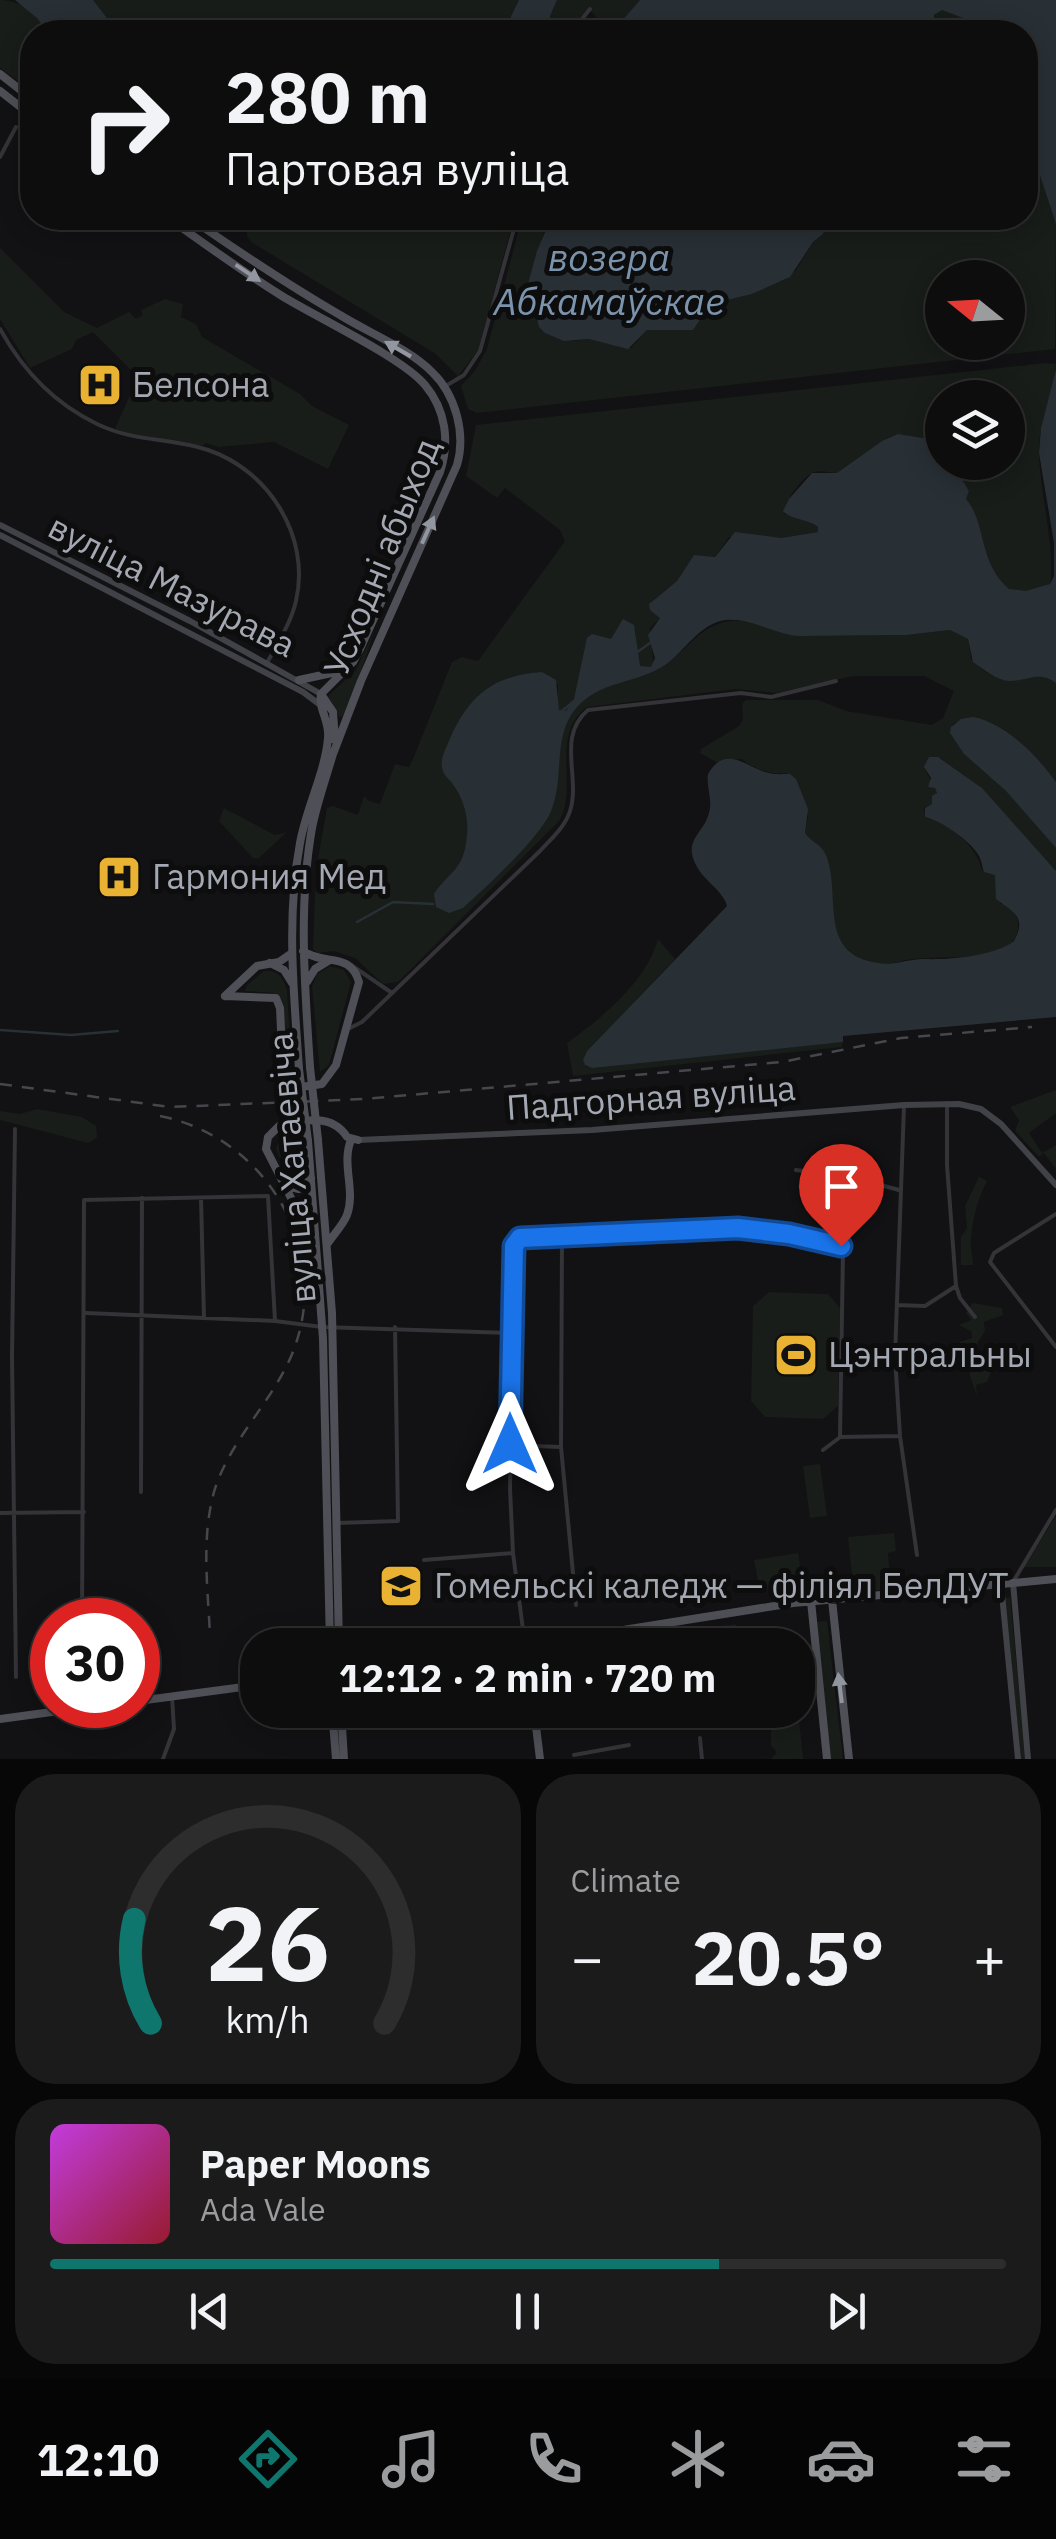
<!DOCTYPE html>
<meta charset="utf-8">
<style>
:root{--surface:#0e0d0e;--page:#1c1b1c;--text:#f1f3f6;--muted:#9b9c9e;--line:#2e2d2e;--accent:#0f766e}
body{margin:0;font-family:"IBM Plex Sans",sans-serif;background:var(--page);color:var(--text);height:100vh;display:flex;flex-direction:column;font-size:38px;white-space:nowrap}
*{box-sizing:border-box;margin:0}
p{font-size:32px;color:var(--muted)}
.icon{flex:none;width:55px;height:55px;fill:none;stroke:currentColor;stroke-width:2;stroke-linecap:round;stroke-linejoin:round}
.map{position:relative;height:1759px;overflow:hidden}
.panel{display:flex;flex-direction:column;gap:15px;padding:15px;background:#080708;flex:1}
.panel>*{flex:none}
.top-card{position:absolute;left:20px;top:20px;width:1018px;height:210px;border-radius:40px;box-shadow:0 5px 25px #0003,0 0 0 2px var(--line);background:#0e0d0e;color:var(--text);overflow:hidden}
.needle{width:65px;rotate:288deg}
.controls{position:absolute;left:925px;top:260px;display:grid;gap:20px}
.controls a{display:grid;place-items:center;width:100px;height:100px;border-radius:50%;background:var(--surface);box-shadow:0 5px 25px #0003,0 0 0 2px var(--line);font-size:50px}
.speed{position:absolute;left:30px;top:1598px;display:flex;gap:20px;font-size:50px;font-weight:700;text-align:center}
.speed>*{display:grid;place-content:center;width:130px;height:130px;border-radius:50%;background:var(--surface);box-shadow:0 5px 25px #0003,0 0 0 2px var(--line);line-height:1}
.speed .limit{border:15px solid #d22;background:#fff;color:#111}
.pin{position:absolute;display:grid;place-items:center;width:85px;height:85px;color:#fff;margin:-102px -42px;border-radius:50% 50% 50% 0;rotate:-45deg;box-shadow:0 0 10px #0007}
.pin .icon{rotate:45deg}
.me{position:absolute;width:110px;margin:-55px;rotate:0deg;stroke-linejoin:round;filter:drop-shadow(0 0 8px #0008)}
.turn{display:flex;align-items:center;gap:35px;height:210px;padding:0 40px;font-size:45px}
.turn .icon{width:130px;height:130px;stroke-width:2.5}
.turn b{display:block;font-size:70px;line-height:85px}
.big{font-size:75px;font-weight:700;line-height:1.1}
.panel .tile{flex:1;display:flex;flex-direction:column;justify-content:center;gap:15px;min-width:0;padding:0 35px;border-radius:40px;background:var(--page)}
.panel .dial{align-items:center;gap:0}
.dial svg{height:260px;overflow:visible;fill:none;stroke:var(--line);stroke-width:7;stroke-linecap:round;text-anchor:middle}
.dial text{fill:var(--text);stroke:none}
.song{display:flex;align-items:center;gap:30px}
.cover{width:120px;height:120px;border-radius:15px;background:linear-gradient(135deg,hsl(290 70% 55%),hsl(350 70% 35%))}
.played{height:10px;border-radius:5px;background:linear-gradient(90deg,var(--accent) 70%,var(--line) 70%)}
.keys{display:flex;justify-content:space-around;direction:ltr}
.heat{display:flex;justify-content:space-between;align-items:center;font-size:55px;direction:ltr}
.panel .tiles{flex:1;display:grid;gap:15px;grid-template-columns:1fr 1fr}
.tile:last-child{grid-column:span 2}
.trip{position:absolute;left:240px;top:1628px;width:575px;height:100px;border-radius:40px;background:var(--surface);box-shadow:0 5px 25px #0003,0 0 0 2px var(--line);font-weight:700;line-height:100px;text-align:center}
.tabs{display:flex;height:160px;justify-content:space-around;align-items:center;background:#060506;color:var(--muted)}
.tabs .icon{width:70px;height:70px}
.tabs .on{color:var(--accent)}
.tabs b{font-size:45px;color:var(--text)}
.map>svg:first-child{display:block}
.green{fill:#181d19;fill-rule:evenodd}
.water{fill:#283036}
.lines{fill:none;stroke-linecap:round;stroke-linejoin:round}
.stream{stroke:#283036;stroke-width:2.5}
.street{stroke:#333338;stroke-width:4}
.secondary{stroke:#414248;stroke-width:6}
.primary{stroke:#4f5057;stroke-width:8}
.rail{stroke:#46474d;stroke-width:2.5;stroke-dasharray:12 10;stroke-linecap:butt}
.primary-bridge{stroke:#4f5057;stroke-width:8}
.oneway{fill:#9296a1}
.route-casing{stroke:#114b97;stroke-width:25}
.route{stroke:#1a73e8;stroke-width:18}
.labels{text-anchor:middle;stroke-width:10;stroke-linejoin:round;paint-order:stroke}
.poi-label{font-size:35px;fill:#a3a8b3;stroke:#0d0d0e;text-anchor:start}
.street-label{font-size:35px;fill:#a3a8b3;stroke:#0d0d0e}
.water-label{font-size:38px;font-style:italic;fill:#7b94ad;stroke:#0d0d0e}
</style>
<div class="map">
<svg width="1056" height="1759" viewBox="0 0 1056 1759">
<rect width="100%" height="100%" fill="#121113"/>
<path class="green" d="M0,0C22,0 36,14 47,32H32V92L0,68Z
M93,0H519L502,32H118Z
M557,0H640L612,32H577L583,27L589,30L599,20L589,9L570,32H549L550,16Z
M942,10L968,20L985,32H933L934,15Z
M1025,130L1056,224L1055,349L477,413L468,409L461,386L475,371L487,349L522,218L541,219L546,224C537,266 516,287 542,330L573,341L589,339L631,348L647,330H693L711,304L752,294L786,279L796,270L813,242L823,234L830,218H1025ZM942,278H1008V342H942Z
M236,218H514L478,351L458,376L436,354L251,242L247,236V226Z
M0,248L64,312L97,328L129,312L136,319L143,315L141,310L165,299L183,304L181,317L196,324L202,337L300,394L312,406L349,425L328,469L274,442L219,447L205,443L203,446L142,437L115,429L138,377L93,332L76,340L72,349L30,368L0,319Z
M1046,363L1056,364C1053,393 1039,421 1039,451C1039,486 1056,553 1050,584C977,617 993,530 966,499L969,491L961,480L960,463L1008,462V398H942V442L898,434L882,441L837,473C829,473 819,469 812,473C801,479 785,501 784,514L800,517L818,527V532L781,538L729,537L715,557L694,555L677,581L651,602L660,618L650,628L654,671C692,652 699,616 748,621C766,623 781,634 801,636L906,635L950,630L968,639L971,658C1004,698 1027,663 1056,683V782C1035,755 991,702 953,724L951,735L964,754L1006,791L1056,848V871L978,785L941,759L925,770L937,792L932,804L924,808L925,817C948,822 977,846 982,870L995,875L1000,903C1022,909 1025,938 1004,948C978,960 940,956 913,959C903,960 893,964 883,964C870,963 857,959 848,950C825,928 837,890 828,862C823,848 813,844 805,833L808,816L786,773C769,775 756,769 741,759L718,763L700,753L701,749L739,726L743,720L742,704L746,700H818L846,711L932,725L943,718L954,691L924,676H853L776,693L736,689L587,707C550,735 578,784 560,820L398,982L383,984L355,958L334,951L318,953L313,950L316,870L327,808L333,806L358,815L364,796L369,801L380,804L395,764L409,767L413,759L452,662L462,657L478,661L565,541L560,530L505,488L497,498L466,476L476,425ZM537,672L558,685L557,719L488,688L507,678Z
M375,629L347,713L340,718L328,696L356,670Z
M224,808L275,835L287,832L258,859L253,858L219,821Z
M658,939L675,959L587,1051L583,1060L587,1067L843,1042L842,1047L573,1076L567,1043C603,1017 645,983 658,939Z
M330,966L344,970L351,982L329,1065L320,1072L312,986L317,974Z
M264,971C278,969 284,979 287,990L292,1068L288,1074L281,999L274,993L245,991L247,985Z
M1056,1090V1113L1029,1133L1042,1153L1056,1145V1169L1044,1153L1039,1157L1015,1131L1019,1120L1010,1107Z
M37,1109L82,1117L96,1126L97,1138L88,1143L0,1120V1111L20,1114Z
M294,1134L301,1180L298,1183L290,1181L276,1149L280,1137Z
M979,1177L987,1181C977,1201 973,1217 971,1239C970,1247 973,1256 973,1265H961V1237L967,1228L965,1206Z
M769,1292L828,1294L840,1308L838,1406L823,1419L765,1417L751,1401L753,1306Z
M972,1303L1002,1308L1003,1315L984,1322L985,1331L978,1342L980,1359L1003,1356L993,1367L987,1382L976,1385L977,1396L970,1376L968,1351L960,1349V1342L972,1338V1332L959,1325L971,1320L966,1313Z
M820,1464L827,1516L810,1518L803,1466Z
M1056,1516V1567H1024Z
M894,1533L896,1551L888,1553L891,1589L854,1593L848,1537Z
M798,1553L802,1578L798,1587L760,1591L754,1560Z
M1005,1598H1010L1026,1759H1021Z
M827,1621L843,1759H829L814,1622Z
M736,1624L737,1631L640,1645L639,1638Z
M798,1709L803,1759H771L777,1752L771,1746V1725L786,1721L790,1710Z"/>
<path class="water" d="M15,0H93L118,32H47L37,18Z
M519,0H557L550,16L549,32H503Z
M640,0H1056V224L1025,130V32H985L968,20L942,10L934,15L933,32H612Z
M551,218H830L823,234L813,242L790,277L752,294L711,304L693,330H647L628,349L589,339L564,341L545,333L539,327L528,284L537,251Z
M1056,369V683C1038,670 1028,681 1009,681C996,680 983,669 973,662L968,639L950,630L906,635L801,636C774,635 754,618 726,620C700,623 685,651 665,665C640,682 604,681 581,703C550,732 566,775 551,811C540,838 486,887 463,908L449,913L436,907L434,894C451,869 464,871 467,835C469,817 463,797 452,783C450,780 444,775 443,771C439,761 445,750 449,741C468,697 492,675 542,672L556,680L559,710L566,711L574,699L587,638L592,634L611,639L623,619L634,625L640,666L651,667L655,658L648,635L660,618L650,610L649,604L677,581L694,555L715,557L735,532L781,538L818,532V527C808,519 789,519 783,511L789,499L812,473H837L882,441L898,434L941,441L942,462L960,463L961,478L969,491L966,499C987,523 978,563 1009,589L1026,591L1050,584L1054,576V543L1039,453L1041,428Z
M973,717C1006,723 1037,756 1056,782V848L1006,791L964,754L950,733L951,727L961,719Z
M929,757H938L982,788L1056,871V1017L843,1036V1042L592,1068L585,1065L583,1060L587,1051L727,906C723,890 702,880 695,863C684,839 704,833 709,813C713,800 706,787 708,774C725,745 744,765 765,772C774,775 781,774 790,774L796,779L808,809L805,833C811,842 821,844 826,855C842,895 816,954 878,963C893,966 908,959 924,959C948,960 995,956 1014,941C1028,916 1011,911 996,899L995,875L984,872C982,867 982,861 979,856C971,841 940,820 925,817V808L932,804V796L937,793L935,788L928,787L931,778L924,767Z"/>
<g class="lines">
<path class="stream" d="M636,653L650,643
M561,712L574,701
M357,922L393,902L433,904
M0,1030L71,1035L118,1031"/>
<path class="street" d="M572,32L590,9
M0,157L16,127
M0,329C23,371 53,403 97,424C137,443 169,437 208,450C268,470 311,536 296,601C291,623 277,644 267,663
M444,387L464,375L480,351L517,218
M351,965L392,993
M348,1029L362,1022L540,851C551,839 565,827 570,811C581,777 556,737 588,710L741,693L771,697L836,681
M947,1103V1165L956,1286L960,1298L975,1317
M904,1106L895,1357L900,1436L917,1555
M15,1129L12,1357L16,1677
M796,1170L855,1178L899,1190
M201,1198L204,1318
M1056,1214L994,1253L990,1262L1056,1347
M562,1237L561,1447L576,1605
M897,1305L925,1306L956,1286
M86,1313L275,1321L322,1327L510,1333
M842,1357H895
M840,1437L900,1436
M509,1445L560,1447
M823,1450L839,1438
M141,1492L142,1198
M0,1513L84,1512
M337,1523L398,1521L395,1327
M424,1560L513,1553
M1013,1582L1056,1510
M82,1620L84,1200L268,1196L275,1321
M525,1645L513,1553L510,1489L514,1246L520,1238L739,1228L837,1243L843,1251L840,1437
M700,1738L702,1759
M574,1755L629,1745
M163,1759L174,1729L172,1696"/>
<path class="secondary" d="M0,525L190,621L321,694
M0,535L303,692L319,704
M358,1140L592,1130L904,1105L959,1104L981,1109L1001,1124L1056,1185
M1013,1582L1028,1759
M1001,1584L1018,1759"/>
<path class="primary" d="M0,74L32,99
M0,91L32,116
M168,218C205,244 243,272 282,296C316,317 403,358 425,385C446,410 450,442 440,472L360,649L353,662L321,694
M190,218C239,252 288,285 340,315C369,333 408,348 432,372C456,395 466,434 457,465L361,681L333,754
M299,680L341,671
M321,694L333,712L335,740
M270,963L284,970L292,983
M307,982L315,969L328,961
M225,996L276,998L280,1008L283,1073L294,1088L322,1084L336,1065L359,982C350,951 324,966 303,951
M225,996L257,966L279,962L292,953
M310,1067C305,988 298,907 312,828C317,803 326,778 333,754
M299,1069C294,994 286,918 300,843C306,808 325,773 328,738C330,721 318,709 321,694
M318,1140L332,1313L339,1645
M308,1141L323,1339L330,1645
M286,1186L299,1189L311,1178
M314,1243L266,1149L268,1137L279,1126C304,1120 332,1113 347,1137L358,1140
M328,1243C334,1234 343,1225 347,1215C356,1190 341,1164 351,1140
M832,1600L849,1759
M811,1601L827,1759
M529,1645L793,1603L1056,1579
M138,1701L258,1685
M332,1710L336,1759
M341,1710L344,1759
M534,1710L540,1759
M0,1719L103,1705"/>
<path class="rail" d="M0,1084L170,1107L364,1099L782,1062L901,1038L1032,1027
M160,1116C270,1138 337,1257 289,1361C268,1406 228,1444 214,1492C201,1539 208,1589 210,1636"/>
<path class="primary-bridge" d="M310,1067L318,1140
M299,1069L308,1141"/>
</g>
<defs><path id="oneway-solid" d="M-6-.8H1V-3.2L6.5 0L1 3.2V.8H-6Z" transform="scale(2.5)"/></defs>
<g class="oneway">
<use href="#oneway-solid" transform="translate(248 273) rotate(34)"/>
<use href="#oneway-solid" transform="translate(398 349) rotate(-150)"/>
<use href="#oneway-solid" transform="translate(428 530) rotate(-66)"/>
<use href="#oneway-solid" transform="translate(840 1688) rotate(-97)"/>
</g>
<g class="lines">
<defs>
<path id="route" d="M510,1444L514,1246L520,1238L738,1228L789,1234L841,1246"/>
</defs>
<use href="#route" class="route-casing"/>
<use href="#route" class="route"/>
</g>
<defs>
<symbol id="hospital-square" viewBox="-11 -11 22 22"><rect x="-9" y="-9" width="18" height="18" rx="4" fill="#eab232" stroke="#0d0d0e"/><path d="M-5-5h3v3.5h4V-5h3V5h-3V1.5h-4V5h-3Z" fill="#111"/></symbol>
<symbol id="stadium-square" viewBox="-11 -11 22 22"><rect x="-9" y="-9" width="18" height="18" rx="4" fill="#eab232" stroke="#0d0d0e"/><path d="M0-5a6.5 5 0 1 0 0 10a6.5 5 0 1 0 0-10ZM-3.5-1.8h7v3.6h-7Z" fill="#111"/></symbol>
<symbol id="university-square" viewBox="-11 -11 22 22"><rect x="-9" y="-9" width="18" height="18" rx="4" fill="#eab232" stroke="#0d0d0e"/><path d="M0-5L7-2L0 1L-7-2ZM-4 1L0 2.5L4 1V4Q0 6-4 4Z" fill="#111"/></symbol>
</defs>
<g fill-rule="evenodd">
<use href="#hospital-square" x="75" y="360" width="50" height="50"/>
<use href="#hospital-square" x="94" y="852" width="50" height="50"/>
<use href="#stadium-square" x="771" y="1330" width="50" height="50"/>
<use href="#university-square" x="376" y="1561" width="50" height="50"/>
</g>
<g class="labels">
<g class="poi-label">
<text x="132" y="397">Белсона</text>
<text x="152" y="889">Гармония Мед</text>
<text x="828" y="1367">Цэнтральны</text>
<text x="434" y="1598">Гомельскі каледж — філіял БелДУТ</text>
</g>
<g class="street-label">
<text transform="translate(382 557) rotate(-68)" y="12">Усходні абыход</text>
<text transform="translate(172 586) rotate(27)" y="12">вуліца Мазурава</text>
<text transform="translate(651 1098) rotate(-4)" y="12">Падгорная вуліца</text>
<text transform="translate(292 1168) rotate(-95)" y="12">вуліца Хатаевіча</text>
</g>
<g class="water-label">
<text x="609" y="271">возера<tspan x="609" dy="44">Абкамаўскае</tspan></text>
</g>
</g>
</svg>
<div class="controls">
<a><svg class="needle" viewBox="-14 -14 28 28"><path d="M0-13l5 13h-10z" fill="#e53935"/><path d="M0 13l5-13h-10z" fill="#9b9c9e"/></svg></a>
<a><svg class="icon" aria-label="layers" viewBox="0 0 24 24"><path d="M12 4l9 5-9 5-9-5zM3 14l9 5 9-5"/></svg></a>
</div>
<div class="speed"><div class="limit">30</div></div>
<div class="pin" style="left:841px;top:1246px;background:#d93025"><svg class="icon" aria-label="arrive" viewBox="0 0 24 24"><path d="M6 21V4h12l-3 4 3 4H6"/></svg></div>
<svg class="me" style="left:510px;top:1444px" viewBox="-20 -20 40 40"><path d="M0-17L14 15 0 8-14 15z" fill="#1a73e8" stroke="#fff" stroke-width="4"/></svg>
<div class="trip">12:12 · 2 min · 720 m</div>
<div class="top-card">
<div class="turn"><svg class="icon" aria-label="right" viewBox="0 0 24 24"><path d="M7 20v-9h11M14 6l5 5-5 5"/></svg><div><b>280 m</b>Партовая вуліца</div></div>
</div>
</div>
<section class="panel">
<div class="tiles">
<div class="tile dial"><svg viewBox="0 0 100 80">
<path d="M14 69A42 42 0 1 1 86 69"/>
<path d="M14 69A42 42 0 0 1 9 37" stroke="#0f766e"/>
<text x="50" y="56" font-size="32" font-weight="700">26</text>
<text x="50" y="72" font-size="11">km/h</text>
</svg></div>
<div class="tile"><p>Climate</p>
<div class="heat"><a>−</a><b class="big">20.5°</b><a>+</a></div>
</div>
<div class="tile">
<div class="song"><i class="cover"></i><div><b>Paper Moons</b><p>Ada Vale</p></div></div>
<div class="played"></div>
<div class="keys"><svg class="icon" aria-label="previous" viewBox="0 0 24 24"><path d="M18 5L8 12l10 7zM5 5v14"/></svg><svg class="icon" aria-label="pause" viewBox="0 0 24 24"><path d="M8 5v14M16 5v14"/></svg><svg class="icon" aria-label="next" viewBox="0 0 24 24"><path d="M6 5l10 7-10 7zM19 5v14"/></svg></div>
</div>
</div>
</section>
<nav class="tabs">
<b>12:10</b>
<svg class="icon on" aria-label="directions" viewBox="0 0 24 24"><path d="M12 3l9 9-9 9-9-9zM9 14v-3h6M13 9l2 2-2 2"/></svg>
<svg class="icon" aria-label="music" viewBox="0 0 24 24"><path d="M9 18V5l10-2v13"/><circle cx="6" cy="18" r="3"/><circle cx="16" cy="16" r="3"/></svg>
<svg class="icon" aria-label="phone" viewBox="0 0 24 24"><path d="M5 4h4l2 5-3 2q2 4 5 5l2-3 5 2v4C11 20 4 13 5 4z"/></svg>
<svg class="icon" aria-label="climate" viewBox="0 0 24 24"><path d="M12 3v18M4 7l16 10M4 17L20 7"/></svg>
<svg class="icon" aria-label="car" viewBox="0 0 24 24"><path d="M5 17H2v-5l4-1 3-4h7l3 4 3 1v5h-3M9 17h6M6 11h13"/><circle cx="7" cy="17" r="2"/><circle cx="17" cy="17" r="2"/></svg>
<svg class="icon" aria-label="filters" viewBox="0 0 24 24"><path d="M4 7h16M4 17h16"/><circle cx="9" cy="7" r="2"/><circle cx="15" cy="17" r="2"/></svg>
</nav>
